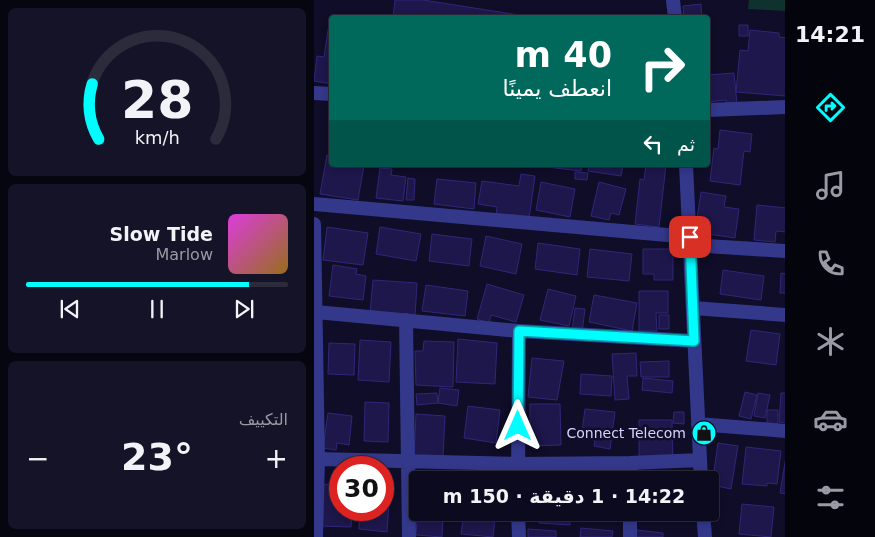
<!DOCTYPE html>
<html lang="ar">
<meta charset="utf-8">
<style>
:root{--surface:#0b0a1e;--page:#141327;--text:#f1f3f6;--muted:#9a9aa4;--line:#2b2b3c;--accent:#00fdff}
body{margin:0;font-family:"DejaVu Sans",Vazirmatn,sans-serif;background:var(--page);color:var(--text);direction:rtl;height:100vh;display:flex;flex-direction:column;font-size:19px;white-space:nowrap}
*{box-sizing:border-box;margin:0}
p{font-size:16px;color:var(--muted)}
.icon{flex:none;width:28px;height:28px;fill:none;stroke:currentColor;stroke-width:2;stroke-linecap:round;stroke-linejoin:round}
.map{position:relative;flex:1;overflow:hidden;direction:ltr}
.details{display:flex;flex-direction:column;gap:8px;padding:8px;background:#060610;width:314px}
.details>*{flex:none}
.top-card{position:absolute;left:15px;top:15px;width:381px;height:152px;border-radius:5px;box-shadow:0 2px 8px #0003,0 0 0 1px var(--line);direction:rtl;background:#00695c;color:#fff;overflow:hidden}
.speed{position:absolute;left:15px;top:456px;display:flex;gap:10px;font-size:25px;font-weight:700;text-align:center}
.speed>*{display:grid;place-content:center;width:65px;height:65px;border-radius:50%;background:var(--surface);box-shadow:0 2px 8px #0003,0 0 0 1px var(--line);line-height:1}
.speed .limit{border:8px solid #d22;background:#fff;color:#111}
.pin{position:absolute;display:grid;place-items:center;width:42px;height:42px;color:#fff;margin:-21px;border-radius:10px;box-shadow:0 2px 8px #0006}
.me{position:absolute;width:55px;margin:-28px;rotate:0deg;stroke-linejoin:round;filter:drop-shadow(0 0 4px #0008)}
.turn{display:flex;align-items:center;gap:18px;height:105px;padding:0 15px;font-size:22px}
.turn .icon{width:65px;height:65px;stroke-width:2.5}
.turn b{display:block;font-size:35px;line-height:42px}
.then{display:flex;align-items:center;height:48px;padding:0 15px;background:#0003;gap:10px;font-size:19px}
.big{font-size:38px;font-weight:700;line-height:1.1}
.details .widget{flex:1;display:flex;flex-direction:column;justify-content:center;gap:8px;min-width:0;padding:0 18px;border-radius:8px;background:var(--page)}
.details .dial{align-items:center;gap:0}
.dial svg{height:130px;overflow:visible;fill:none;stroke:var(--line);stroke-width:7;stroke-linecap:round;text-anchor:middle}
.dial text{fill:var(--text);stroke:none}
.song{display:flex;align-items:center;gap:15px}
.cover{width:60px;height:60px;border-radius:8px;background:linear-gradient(135deg,hsl(300 70% 55%),hsl(40 70% 35%))}
.played{height:5px;border-radius:2px;background:linear-gradient(90deg,var(--accent) 85%,var(--line) 85%)}
.keys{display:flex;justify-content:space-around;direction:ltr}
.heat{display:flex;justify-content:space-between;align-items:center;font-size:28px;direction:ltr}
.trip{position:absolute;left:95px;top:471px;width:310px;height:50px;border-radius:5px;background:var(--surface);box-shadow:0 2px 8px #0003,0 0 0 1px var(--line);font-weight:700;line-height:50px;text-align:center;direction:rtl}
main{display:flex;flex:1;min-height:0}
.menu{display:flex;flex-direction:column;width:90px;justify-content:space-around;align-items:center;background:#04040c;color:var(--muted)}
.menu .icon{width:35px;height:35px}
.menu .active{color:var(--accent)}
.menu b{font-size:22px;color:var(--text)}
.map>svg:first-child{display:block}
.green{fill:#0f322e}
.building{fill:#1d174b;stroke:#2f2779}
.lines{fill:none;stroke-linecap:round;stroke-linejoin:round}
.minor{stroke:#33388b;stroke-width:14}
.route-casing{stroke:#00a4a6;stroke-width:12}
.route{stroke:#00fdff;stroke-width:9}
.labels{text-anchor:middle;stroke-width:5;stroke-linejoin:round;paint-order:stroke}
.poi-label{font-size:14px;fill:#d4d4ff;stroke:#0f0d28;text-anchor:end}
</style>
<main>
<nav class="menu">
<b>14:21</b>
<svg class="icon active" aria-label="directions" viewBox="0 0 24 24"><path d="M12 3l9 9-9 9-9-9zM9 14v-3h6M13 9l2 2-2 2"/></svg>
<svg class="icon" aria-label="music" viewBox="0 0 24 24"><path d="M9 18V5l10-2v13"/><circle cx="6" cy="18" r="3"/><circle cx="16" cy="16" r="3"/></svg>
<svg class="icon" aria-label="phone" viewBox="0 0 24 24"><path d="M5 4h4l2 5-3 2q2 4 5 5l2-3 5 2v4C11 20 4 13 5 4z"/></svg>
<svg class="icon" aria-label="climate" viewBox="0 0 24 24"><path d="M12 3v18M4 7l16 10M4 17L20 7"/></svg>
<svg class="icon" aria-label="car" viewBox="0 0 24 24"><path d="M5 17H2v-5l4-1 3-4h7l3 4 3 1v5h-3M9 17h6M6 11h13"/><circle cx="7" cy="17" r="2"/><circle cx="17" cy="17" r="2"/></svg>
<svg class="icon" aria-label="filters" viewBox="0 0 24 24"><path d="M4 7h16M4 17h16"/><circle cx="9" cy="7" r="2"/><circle cx="15" cy="17" r="2"/></svg>
</nav>
<div class="map">
<svg width="472" height="537" viewBox="0 0 472 537">
<rect width="100%" height="100%" fill="#0f0d28"/>
<path class="green" d="M435,0H471V11L434,9Z"/>
<path class="building" d="M81,0H109L224,18H83L79,17Z
M387,4L388,18H370L369,6Z
M15,24L18,25V84L0,81L3,56L10,57Z
M425,25H434V36H425Z
M436,30L465,33V37L472,38V96L422,92L426,50L434,51Z
M420,73L423,104L412,105V100L394,102V75Z
M406,130L438,134L436,152L430,151L426,185L396,181L400,148L404,149Z
M13,155L18,156V165H50L44,200L6,194Z
M224,165H268L267,171L224,166Z
M275,165H309L307,176L274,171Z
M332,165H352L345,227L321,224L326,179L330,180Z
M66,168L78,169L77,175L92,177L89,201L62,198Z
M261,172L274,173L273,180L261,179Z
M207,174L221,176L215,219L182,215L183,207L164,204L168,181L205,186Z
M94,178L101,179L100,200H92Z
M123,179L162,183L160,209L120,204Z
M227,182L261,189L256,217L222,210Z
M285,182L312,189L305,215L297,213L295,220L277,216Z
M387,192L412,196L410,207L425,209L421,238L381,232Z
M443,205L472,208V232L462,231L461,242L440,240Z
M13,227L54,233L49,265L9,260Z
M66,227L107,234L102,261L62,254Z
M118,234L158,239L155,266L115,261Z
M172,236L208,244L202,274L166,266Z
M224,243L266,249L263,275L221,269Z
M276,249L318,254L315,281L273,277Z
M329,249H359V280H340V274H329Z
M19,265L43,269L42,274L52,276L49,300L15,296Z
M409,270L450,276L447,300L406,294Z
M467,273L472,274V293H466Z
M59,280L103,283L101,316L56,313Z
M173,284L210,295L202,322L177,315L175,323L163,319Z
M112,285L154,291L151,316L108,311Z
M234,289L262,296L255,326L226,320Z
M325,291H354V313H342L343,331H325Z
M280,295L323,303L318,331L275,322Z
M261,308L271,309L268,333L258,332Z
M345,315H355V329H345Z
M437,330L466,334L462,365L432,361Z
M144,339L183,343L181,384L142,382Z
M46,340L77,342L75,382L44,380Z
M110,341L140,342L139,387L102,385L101,351H109Z
M15,343L41,344L40,375L14,374Z
M322,353L323,376H313L315,399L301,400L298,354Z
M218,358L250,361L243,400L214,397Z
M355,361V377H327L326,362Z
M267,374L298,376L297,396L266,394Z
M329,378L359,381L358,393L328,390Z
M126,388L145,390L143,406L124,403Z
M431,392L443,395L437,419L425,416Z
M123,393L124,403L103,405L102,394Z
M444,393L456,395L451,418L440,416Z
M467,393H472V423L465,422Z
M51,402L75,403L74,442L50,441Z
M216,404H246L247,445L216,446Z
M154,406L186,410L182,443L150,438Z
M271,409L301,412L296,449L280,446L281,440L267,439Z
M453,410H464V424H453Z
M360,412H370V424L359,423Z
M14,413L38,416L35,445L23,443L22,450L9,448Z
M102,414L131,416L129,458L100,456Z
M325,420H358L359,461H325Z
M404,443L424,446L417,489L398,485Z
M432,447L467,451L463,484L453,483V486L428,484Z
M472,457V494L466,493Z
M370,472V480H321V477Z
M238,474L261,475V480H238Z
M106,476L132,478V480H106Z
M8,484L21,485V498L26,499V510H38L37,527L6,526Z
M69,490H76L73,532L45,529L46,510H69Z
M428,504L460,507L457,537L425,534Z
M104,507V512H129L128,537L102,535Z
M150,512H182L179,537L147,534Z
M225,512H256V525L225,523Z
M272,512H300V520H272Z
M340,512H371L372,514L340,518Z
M267,528L299,531L298,537H266Z
M214,529L242,531V537H214Z
M323,530L349,533V537H322Z"/>
<g class="lines">
<path class="minor" d="M359,0L361,18
M0,93L18,94
M394,110L472,107
M372,165L387,480
M0,204L376,237
M0,224L4,459L2,537
M376,245L472,251
M379,308L472,315
M2,312L205,331L380,341
M92,320L95,537
M384,424L472,431
M4,459L204,464L316,463L386,460
M316,463V480
M204,480L205,331
M204,512L205,537
M316,512V537
M389,512L391,537"/>
</g>
<g class="lines">
<defs>
<path id="route" d="M204,426L205,331L380,341L376,237"/>
</defs>
<use href="#route" class="route-casing"/>
<use href="#route" class="route"/>
</g>
<defs>
<symbol id="shop-disc" viewBox="-11 -11 22 22"><circle r="9.5" fill="#00fdff" stroke="#0f0d28"/><path d="M-5-2.5h2.3a2.7 3.5 0 0 1 5.4 0H5L5.5 6h-11ZM-1.5-2.5h3a1.5 2.3 0 0 0-3 0Z" fill="#111"/></symbol>
</defs>
<g fill-rule="evenodd">
<use href="#shop-disc" x="376" y="419" width="28" height="28"/>
</g>
<g class="labels">
<g class="poi-label">
<text x="372" y="438">Connect Telecom</text>
</g>
</g>
</svg>
<div class="speed"><div class="limit">30</div></div>
<div class="pin" style="left:376px;top:237px;background:#d93025"><svg class="icon" aria-label="arrive" viewBox="0 0 24 24"><path d="M6 21V4h12l-3 4 3 4H6"/></svg></div>
<svg class="me" style="left:204px;top:426px" viewBox="-20 -20 40 40"><path d="M0-17L14 15 0 8-14 15z" fill="#00fdff" stroke="#fff" stroke-width="4"/></svg>
<div class="trip">14:22 · 1 دقيقة · 150 m</div>
<div class="top-card">
<div class="turn"><svg class="icon" aria-label="right" viewBox="0 0 24 24"><path d="M7 20v-9h11M14 6l5 5-5 5"/></svg><div><b>40 m</b>انعطف يمينًا</div></div>
<div class="then">ثم<svg class="icon" aria-label="left" viewBox="0 0 24 24"><path d="M17 20v-9H6M10 6l-5 5 5 5"/></svg></div>
</div>
</div>
<section class="details">
<div class="widget dial"><svg viewBox="0 0 100 80">
<path d="M14 69A42 42 0 1 1 86 69"/>
<path d="M14 69A42 42 0 0 1 10 35" stroke="#00fdff"/>
<text x="50" y="56" font-size="32" font-weight="700">28</text>
<text x="50" y="72" font-size="11">km/h</text>
</svg></div>
<div class="widget">
<div class="song"><i class="cover"></i><div><b>Slow Tide</b><p>Marlow</p></div></div>
<div class="played"></div>
<div class="keys"><svg class="icon" aria-label="previous" viewBox="0 0 24 24"><path d="M18 5L8 12l10 7zM5 5v14"/></svg><svg class="icon" aria-label="pause" viewBox="0 0 24 24"><path d="M8 5v14M16 5v14"/></svg><svg class="icon" aria-label="next" viewBox="0 0 24 24"><path d="M6 5l10 7-10 7zM19 5v14"/></svg></div>
</div>
<div class="widget"><p>التكييف</p>
<div class="heat"><a>−</a><b class="big">23°</b><a>+</a></div>
</div>
</section>
</main>
